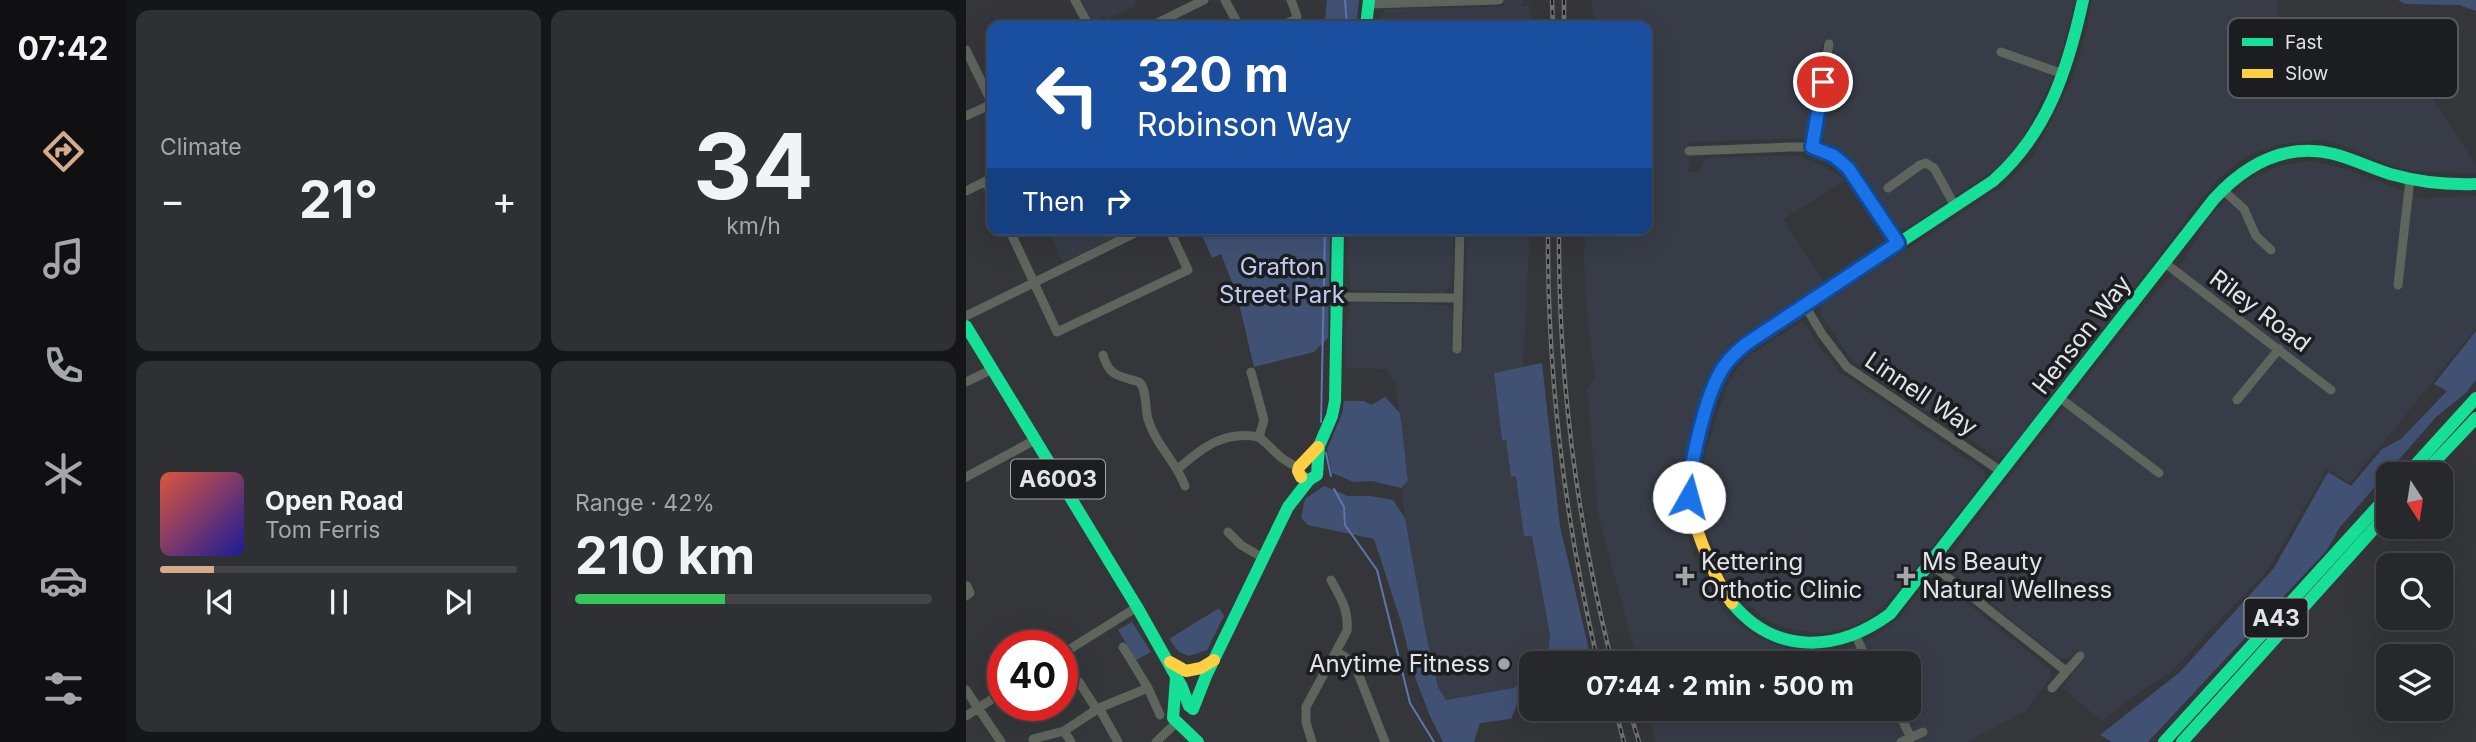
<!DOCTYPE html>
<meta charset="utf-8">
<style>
:root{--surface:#27282c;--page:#2f3034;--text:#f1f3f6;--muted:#a4a6a9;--line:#434448;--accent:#d6ab8b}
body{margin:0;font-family:Inter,sans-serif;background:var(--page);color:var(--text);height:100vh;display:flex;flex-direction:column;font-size:26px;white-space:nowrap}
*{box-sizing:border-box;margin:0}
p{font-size:23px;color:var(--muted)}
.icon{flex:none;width:38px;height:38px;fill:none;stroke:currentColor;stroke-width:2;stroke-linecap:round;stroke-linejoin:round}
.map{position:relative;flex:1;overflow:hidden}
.sheet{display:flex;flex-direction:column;gap:10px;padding:10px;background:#151618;width:840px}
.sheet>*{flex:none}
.banner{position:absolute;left:21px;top:21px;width:665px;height:214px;border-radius:14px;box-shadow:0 7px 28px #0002,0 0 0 2px var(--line);background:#1a4fa0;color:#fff;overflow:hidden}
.needle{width:46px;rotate:168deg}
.tools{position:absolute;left:1410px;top:462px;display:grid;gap:14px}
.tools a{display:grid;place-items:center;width:77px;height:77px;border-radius:14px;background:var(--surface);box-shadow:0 7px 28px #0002,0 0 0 2px var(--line);font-size:35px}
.speed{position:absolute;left:21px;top:630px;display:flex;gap:14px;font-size:35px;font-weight:700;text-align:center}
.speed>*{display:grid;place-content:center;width:91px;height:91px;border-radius:50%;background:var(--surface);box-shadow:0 7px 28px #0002,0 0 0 2px var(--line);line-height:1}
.speed .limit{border:10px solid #d22;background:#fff;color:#111}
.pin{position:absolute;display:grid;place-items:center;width:60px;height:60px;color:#fff;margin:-30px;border:4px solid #fff;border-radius:50%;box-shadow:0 2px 7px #0007}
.me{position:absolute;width:77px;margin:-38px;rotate:7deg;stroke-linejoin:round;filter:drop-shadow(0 0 5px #0008)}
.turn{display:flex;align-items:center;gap:24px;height:147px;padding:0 35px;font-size:32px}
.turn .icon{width:91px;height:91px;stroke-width:2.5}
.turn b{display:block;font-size:49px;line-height:60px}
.then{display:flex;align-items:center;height:66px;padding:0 35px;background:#0003;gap:14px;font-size:26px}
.big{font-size:52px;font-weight:700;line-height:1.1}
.sheet .tile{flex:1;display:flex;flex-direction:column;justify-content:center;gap:10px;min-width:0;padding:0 24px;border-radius:14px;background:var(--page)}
.sheet .dial{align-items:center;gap:0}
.dial b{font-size:91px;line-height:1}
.song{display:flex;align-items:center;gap:21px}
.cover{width:84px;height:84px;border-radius:10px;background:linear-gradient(135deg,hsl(10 70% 55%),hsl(240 70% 35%))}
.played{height:7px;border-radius:4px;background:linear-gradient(90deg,var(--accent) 15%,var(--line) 15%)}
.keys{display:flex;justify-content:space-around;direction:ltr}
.heat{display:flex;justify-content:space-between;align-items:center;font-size:38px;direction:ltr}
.charge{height:10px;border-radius:5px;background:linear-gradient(90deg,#34c759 42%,var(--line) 0)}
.sheet .tiles{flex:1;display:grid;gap:10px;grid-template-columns:repeat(2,1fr)}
.trip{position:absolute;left:553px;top:651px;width:402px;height:70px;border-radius:14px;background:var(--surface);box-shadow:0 7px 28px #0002,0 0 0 2px var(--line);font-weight:700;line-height:70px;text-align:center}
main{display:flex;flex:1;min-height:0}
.tab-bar{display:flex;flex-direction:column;width:126px;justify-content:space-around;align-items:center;background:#101012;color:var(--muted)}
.tab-bar .icon{width:49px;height:49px}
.tab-bar .selected{color:var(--accent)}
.tab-bar b{font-size:32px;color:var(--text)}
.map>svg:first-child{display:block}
.built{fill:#373c47}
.green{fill:#415174}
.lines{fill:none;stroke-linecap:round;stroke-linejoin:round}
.stream{stroke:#5d76ad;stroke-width:2}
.street{stroke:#5e655d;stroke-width:9}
.fast{stroke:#16e098;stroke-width:12}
.slow{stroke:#ffcf43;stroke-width:12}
.rail-casing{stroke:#6f726f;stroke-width:4.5}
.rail{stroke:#1b1d20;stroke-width:2;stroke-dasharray:5;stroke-linecap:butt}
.route-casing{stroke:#114b97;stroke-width:18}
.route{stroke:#1a73e8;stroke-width:12}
.poi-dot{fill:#a4a6ab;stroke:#1b1d20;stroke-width:2.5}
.labels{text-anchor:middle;stroke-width:7;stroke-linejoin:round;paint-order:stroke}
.shield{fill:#1b1d20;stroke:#a6a8ac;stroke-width:2}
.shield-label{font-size:23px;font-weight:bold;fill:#e1e3e8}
.park-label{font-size:24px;fill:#becef1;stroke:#1b1d20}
.street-label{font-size:24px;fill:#e1e3e8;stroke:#1b1d20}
.poi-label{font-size:24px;fill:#e1e3e8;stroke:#1b1d20;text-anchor:start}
.key{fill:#1b1d20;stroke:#56585c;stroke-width:2}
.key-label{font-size:19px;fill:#e1e3e8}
</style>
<main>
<nav class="tab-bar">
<b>07:42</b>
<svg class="icon selected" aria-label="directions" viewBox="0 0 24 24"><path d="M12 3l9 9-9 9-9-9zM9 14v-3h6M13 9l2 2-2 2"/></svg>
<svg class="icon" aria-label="music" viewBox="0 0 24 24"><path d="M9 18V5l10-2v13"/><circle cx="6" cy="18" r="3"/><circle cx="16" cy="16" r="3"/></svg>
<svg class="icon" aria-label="phone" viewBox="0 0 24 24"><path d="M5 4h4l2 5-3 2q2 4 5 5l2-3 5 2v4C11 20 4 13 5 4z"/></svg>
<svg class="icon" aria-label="climate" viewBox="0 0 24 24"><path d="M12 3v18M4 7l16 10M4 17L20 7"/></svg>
<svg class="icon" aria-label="car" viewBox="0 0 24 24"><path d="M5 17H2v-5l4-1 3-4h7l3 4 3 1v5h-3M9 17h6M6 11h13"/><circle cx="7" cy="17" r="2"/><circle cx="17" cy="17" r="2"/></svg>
<svg class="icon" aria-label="filters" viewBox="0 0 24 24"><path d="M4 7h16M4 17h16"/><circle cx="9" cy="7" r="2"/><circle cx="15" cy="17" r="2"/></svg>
</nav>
<section class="sheet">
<div class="tiles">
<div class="tile"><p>Climate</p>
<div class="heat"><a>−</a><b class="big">21°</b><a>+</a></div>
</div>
<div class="tile dial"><b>34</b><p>km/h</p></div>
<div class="tile">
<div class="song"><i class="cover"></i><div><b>Open Road</b><p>Tom Ferris</p></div></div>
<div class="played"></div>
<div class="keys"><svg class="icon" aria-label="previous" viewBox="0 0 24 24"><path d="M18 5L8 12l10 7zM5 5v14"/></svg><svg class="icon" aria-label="pause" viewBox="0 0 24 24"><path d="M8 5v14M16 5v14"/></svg><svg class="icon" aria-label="next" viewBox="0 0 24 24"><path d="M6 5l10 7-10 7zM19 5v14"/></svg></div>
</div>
<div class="tile"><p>Range · 42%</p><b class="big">210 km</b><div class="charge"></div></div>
</div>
</section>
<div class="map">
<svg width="1510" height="742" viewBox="0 0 1510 742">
<rect width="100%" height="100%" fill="#34363a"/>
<path class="built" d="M116,0H168L170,5L141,20L138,15L126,21Z
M538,0H556V6H564V26H409L419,9L517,7L538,6Z
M625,0H1109L1097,48L1084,84L1056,140L1044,156L1034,166L940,229L932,227L887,160L869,147L857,142L856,131L868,44H856L852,56L844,60H837L836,71L849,74L852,83L848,113L840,138L722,142L723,172L734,171L736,164L741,158L821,155L833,156L857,165L880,180L817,219L858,282L765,343L740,378L713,483V499L716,517L728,556L750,599L760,614L777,628L802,642L823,649L853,653L880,649L909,637L932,619L962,582L970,579L1084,669L1085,678L1060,711L1002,742H689L682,709H943V663H672L632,515L621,390L629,377L622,326L618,264L619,229H681V26H629Z
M1126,0H1312L1310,26L1361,25L1387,33L1428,55L1457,84L1510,165V173L1454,172L1431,168L1371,143L1354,140L1315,144L1290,152L1275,160L1250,181L1044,450L1039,456L1033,458L911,379L886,360L856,317L853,307L1035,187L1067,156L1106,79L1119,37Z
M1345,161L1376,168L1456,198L1510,196V328L1384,483L1361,469L1303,568L1203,674L1172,693L1136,721L1096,688L1120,657L1110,650L1102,659L1093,658L979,567V564L999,534L1167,319L1215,265L1245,215L1278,183L1312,166Z
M82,229H167L97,262Z
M382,229H564L557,368L528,373L536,440H540L545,476H550L558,535L566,536L584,635L581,663H565V677L547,688L480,700L472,687L460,634L439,518L435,488L442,481L430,385L419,369L380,368L379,332L384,305L390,302L480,305L487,312L486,349H497L501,232L488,231L486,285L477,293L385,290L381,262Z
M835,322L840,325L855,349L875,373L1017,470L1020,476L1019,480L932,591L907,615L886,627L862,632L848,633L821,628L803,621L778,601L759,576L731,504L734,471L760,387L773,367L784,355Z"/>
<path class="green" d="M361,0H393L390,26H358Z
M1432,0H1510V11L1493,5L1439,4Z
M233,229H364L362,338L348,352L288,367L271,295L255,254L246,258Z
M1510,331V380L1500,393L1470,417L1374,527L1361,550L1182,742H1146L1134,735L1214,672L1308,568L1362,472L1385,486L1416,449L1435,439L1481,391L1468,384Z
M576,363L594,526L626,663H581L584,635L566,536H558L550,477L545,476L540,440H536L528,373Z
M419,397L434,413L442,481L435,488L406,481L388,482L366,473L361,449L376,414L378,401H398L405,405Z
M358,486L382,496H405L427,500L439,518L460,634L472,687L480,700L547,688L565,677V692L555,694L545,719L514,723L508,742H477L464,716L449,677L435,622L408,539L342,525L335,518L339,499Z
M253,608L258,616L241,650L223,656L213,652L203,639Z
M166,622L185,652L170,660L152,630Z"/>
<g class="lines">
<path class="stream" d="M379,0L381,26
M355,422L359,229
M360,453L365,476
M368,489L378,507L379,525L411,570L444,703L468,742"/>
<path class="street" d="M109,0L123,26
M259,0L273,26
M403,4L533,0
M185,26L238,0
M316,26L328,20L331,16L325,0
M0,50L26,103
M1035,52L1097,74
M839,65L859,68
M0,116L26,104
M846,147L863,44
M723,151L826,147H846L862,152L882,168L932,243
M20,181L26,195
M922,188L954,165L960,163L968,168L989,206
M1256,189L1278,209L1290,236L1305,250
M0,191L26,178
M43,229L91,332L222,270L203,229
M1199,263L1365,390
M1432,285L1444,179
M371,297L492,298
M838,304L856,334L881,367L1036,472
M0,316L177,229
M491,349L494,229
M137,355C142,371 147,375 163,379C165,380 172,381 173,382C181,388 179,410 182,419C189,444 210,461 219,486
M285,372L298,420L293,437
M0,382L27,369
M1094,398L1193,473
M1271,400L1313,349
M213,468C237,447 259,430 293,437C307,448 314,461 333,467
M0,477L69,440
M262,532L275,545L297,558
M965,564L1100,671
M0,596L4,593L1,586
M890,636L902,663
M157,647L182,688
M370,651L388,663L419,742
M96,654L171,607
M113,682L131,710
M1086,688L1114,656
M0,690L35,742
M133,708L152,742
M931,709L945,738
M0,716L37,692
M98,731L105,742
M67,739L98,731L133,708L182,688L194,715
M190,742L210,723
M346,742L340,722V707L381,631C383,611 375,598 365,580
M935,742L957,732"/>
<path class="fast" d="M400,26L403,0
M0,326L171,607L216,687L223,706
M763,361L780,344L1027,181C1081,134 1102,69 1117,0
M1441,474L1510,398
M1457,474L1510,418
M335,477L343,480L351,475L353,446L366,416L369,401L372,229
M766,603C810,656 872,652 924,614L1248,199C1280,164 1319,142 1368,154C1387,159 1405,168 1424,174C1452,182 1481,185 1510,184
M210,678L207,718L232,742
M227,709L240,676L322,507L343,480
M1198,742L1423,494
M1216,742L1423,512"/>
<path class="slow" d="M763,361C748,382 741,406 735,430C720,486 719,507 743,560C749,575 756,590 766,603
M335,477L332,471L333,467L352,447
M204,662L220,671L235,668L248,660"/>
<defs>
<path id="rail" d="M586,0L587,26
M598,0V26
M582,229C581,376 599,521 632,663
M593,229C592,375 611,522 646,663
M649,709L658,742
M663,709L673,742"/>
</defs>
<use href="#rail" class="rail-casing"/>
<use href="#rail" class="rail"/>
</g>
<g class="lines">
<defs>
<path id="route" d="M723,497C723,467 739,399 754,373C760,361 770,352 780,344L932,243L882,168L868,156L846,147L857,82"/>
</defs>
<use href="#route" class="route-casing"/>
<use href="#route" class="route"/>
</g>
<g class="poi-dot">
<path d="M715.5 565.5h7v7h7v7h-7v7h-7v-7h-7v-7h7z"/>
<path d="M936.5 565.5h7v7h7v7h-7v7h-7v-7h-7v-7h7z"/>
<circle cx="538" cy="664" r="7"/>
</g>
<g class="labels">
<g class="shield">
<rect x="45" y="459.5" width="94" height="39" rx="5"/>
<rect x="1278.5" y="598.5" width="63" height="39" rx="5"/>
</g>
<g class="shield-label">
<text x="92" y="487">A6003</text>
<text x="1310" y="626">A43</text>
</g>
<g class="park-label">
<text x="316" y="275">Grafton<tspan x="316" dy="28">Street Park</tspan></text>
</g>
<g class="street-label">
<text transform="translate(1294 311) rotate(37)" y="8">Riley Road</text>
<text transform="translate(1116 335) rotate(-52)" y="8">Henson Way</text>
<text transform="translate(955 394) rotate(34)" y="8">Linnell Way</text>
</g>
<g class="poi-label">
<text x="735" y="570">Kettering<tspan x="735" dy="28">Orthotic Clinic</tspan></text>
<text x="956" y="570">Ms Beauty<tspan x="956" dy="28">Natural Wellness</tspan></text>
<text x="524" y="672" text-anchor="end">Anytime Fitness</text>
</g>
</g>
<rect x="1262" y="18" width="230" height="80" rx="10" class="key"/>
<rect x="1276" y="38" width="31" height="8" fill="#16e098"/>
<rect x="1276" y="69" width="31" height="9" fill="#ffcf43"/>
<g class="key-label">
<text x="1319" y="49">Fast</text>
<text x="1319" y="80">Slow</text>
</g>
</svg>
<div class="tools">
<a><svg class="needle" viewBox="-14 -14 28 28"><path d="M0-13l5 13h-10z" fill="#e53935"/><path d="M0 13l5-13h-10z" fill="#a4a6a9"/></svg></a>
<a><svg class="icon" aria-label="search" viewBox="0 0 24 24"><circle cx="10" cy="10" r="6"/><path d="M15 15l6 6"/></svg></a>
<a><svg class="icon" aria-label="layers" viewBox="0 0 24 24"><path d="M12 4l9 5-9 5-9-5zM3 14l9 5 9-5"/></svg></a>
</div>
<div class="speed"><div class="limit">40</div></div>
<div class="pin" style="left:857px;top:82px;background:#d93025"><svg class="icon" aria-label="arrive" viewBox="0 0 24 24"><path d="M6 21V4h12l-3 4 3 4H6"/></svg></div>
<svg class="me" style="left:723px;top:497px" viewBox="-20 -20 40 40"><circle r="19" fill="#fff"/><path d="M0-13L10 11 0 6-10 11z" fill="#1a73e8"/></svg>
<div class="trip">07:44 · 2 min · 500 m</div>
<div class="banner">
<div class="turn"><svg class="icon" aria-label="left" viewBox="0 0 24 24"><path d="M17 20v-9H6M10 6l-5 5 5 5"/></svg><div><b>320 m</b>Robinson Way</div></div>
<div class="then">Then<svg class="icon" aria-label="right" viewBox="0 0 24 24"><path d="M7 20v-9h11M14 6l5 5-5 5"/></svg></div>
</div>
</div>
</main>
